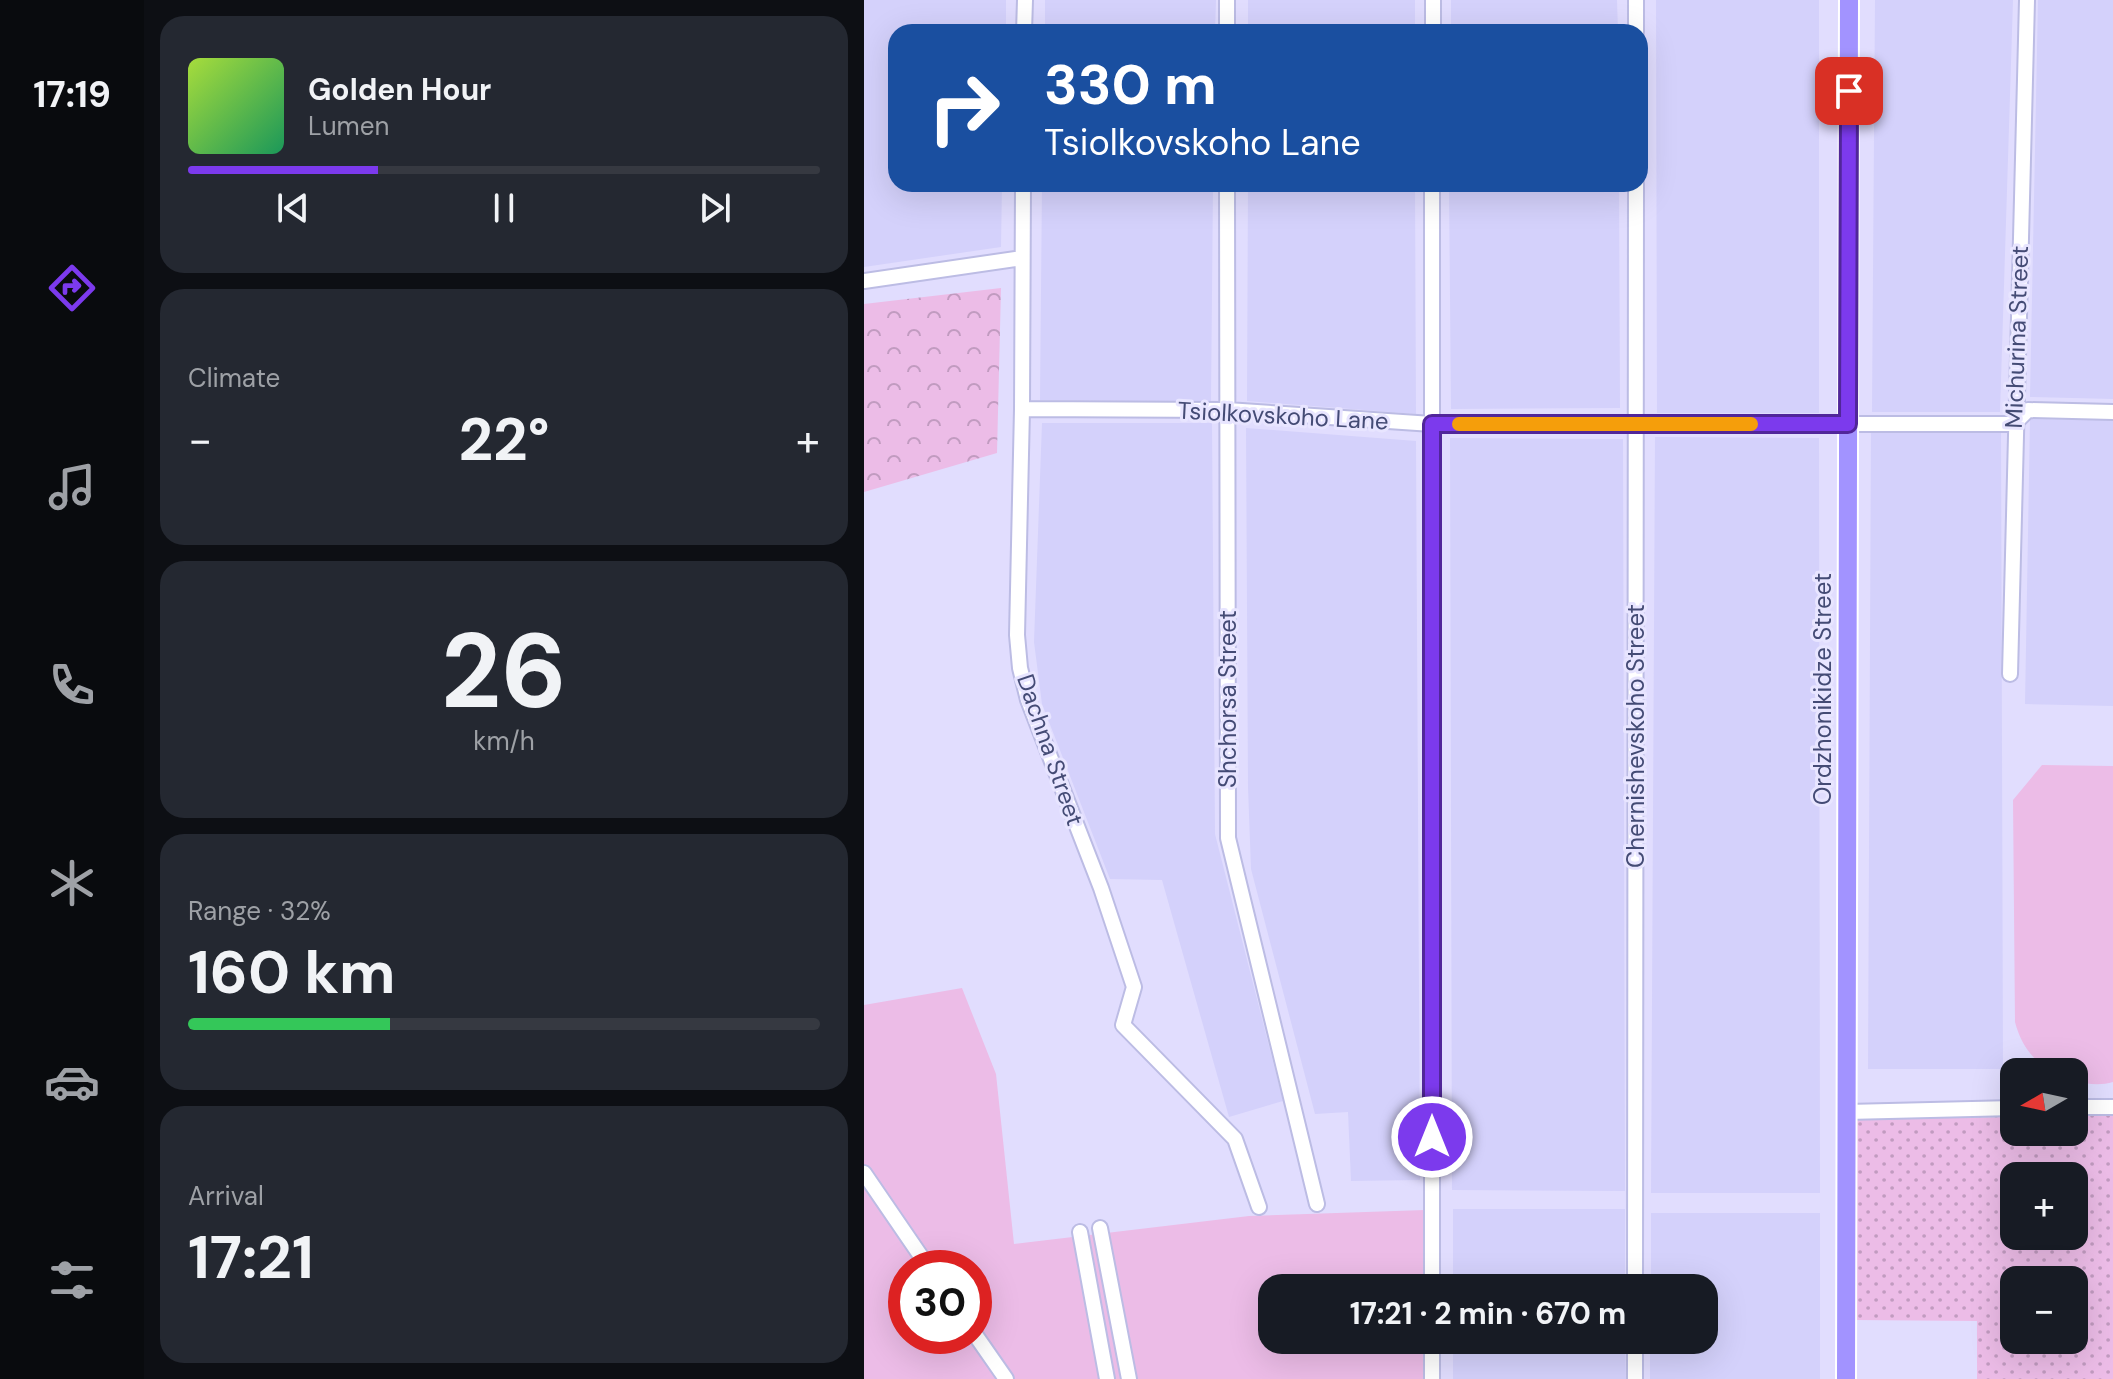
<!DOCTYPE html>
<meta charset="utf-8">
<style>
:root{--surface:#171b24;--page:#242831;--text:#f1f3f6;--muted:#9ea1a6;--line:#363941;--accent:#7c3aed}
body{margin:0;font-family:"DM Sans",sans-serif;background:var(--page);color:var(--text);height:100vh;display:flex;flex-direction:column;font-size:30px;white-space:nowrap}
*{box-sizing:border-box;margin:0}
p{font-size:26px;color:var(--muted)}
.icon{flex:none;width:44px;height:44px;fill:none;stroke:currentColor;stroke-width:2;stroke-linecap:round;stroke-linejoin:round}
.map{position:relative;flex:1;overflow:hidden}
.side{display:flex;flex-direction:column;gap:16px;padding:16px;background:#0d0f14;width:720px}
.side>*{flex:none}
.banner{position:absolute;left:24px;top:24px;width:760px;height:168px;border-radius:24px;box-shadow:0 8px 32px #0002;background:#1a4fa0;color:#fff;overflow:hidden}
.needle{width:52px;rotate:261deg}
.buttons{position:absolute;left:1136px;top:1058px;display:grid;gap:16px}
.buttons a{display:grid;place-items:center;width:88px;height:88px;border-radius:16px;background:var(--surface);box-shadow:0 8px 32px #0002;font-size:40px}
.speed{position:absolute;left:24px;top:1250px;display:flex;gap:16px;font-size:40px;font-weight:700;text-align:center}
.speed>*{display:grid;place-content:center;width:104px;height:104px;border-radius:50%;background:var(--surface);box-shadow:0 8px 32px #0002;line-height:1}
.speed .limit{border:12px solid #d22;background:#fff;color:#111}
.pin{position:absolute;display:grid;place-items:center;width:68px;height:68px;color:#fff;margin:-34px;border-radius:16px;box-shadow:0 4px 12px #0006}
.me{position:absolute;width:88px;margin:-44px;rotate:0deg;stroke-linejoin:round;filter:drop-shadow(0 0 6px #0008)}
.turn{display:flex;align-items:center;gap:28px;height:168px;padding:0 24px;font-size:36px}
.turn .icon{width:104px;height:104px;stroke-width:2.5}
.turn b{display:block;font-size:56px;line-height:68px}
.big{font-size:60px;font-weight:700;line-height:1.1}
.side .card{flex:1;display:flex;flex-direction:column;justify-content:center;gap:12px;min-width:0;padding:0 28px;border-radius:24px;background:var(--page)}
.side .dial{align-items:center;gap:0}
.dial b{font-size:104px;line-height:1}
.song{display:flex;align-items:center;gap:24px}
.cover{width:96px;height:96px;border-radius:12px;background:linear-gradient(135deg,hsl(80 70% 55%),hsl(150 70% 35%))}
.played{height:8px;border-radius:4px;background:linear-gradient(90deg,var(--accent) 30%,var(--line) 30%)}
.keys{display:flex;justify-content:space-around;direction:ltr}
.heat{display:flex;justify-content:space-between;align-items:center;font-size:44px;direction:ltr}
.charge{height:12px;border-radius:6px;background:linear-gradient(90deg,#34c759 32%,var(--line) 0)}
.trip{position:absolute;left:394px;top:1274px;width:460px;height:80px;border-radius:24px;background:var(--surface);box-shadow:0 8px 32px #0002;font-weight:700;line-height:80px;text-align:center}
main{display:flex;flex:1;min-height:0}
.dock{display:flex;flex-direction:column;width:144px;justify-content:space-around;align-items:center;background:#090b0e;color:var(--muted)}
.dock .icon{width:56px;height:56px}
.dock .active{color:var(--accent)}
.dock b{font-size:36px;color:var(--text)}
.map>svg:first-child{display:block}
.residential{fill:#d4d1fb}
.forest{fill:url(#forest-crowns)}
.park{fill:#ecbce7;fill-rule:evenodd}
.garden{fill:url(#garden-dots);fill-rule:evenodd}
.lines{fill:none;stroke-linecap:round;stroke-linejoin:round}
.minor-casing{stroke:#bcbce4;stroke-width:18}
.major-casing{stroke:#fff;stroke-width:22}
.minor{stroke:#fff;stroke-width:14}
.major{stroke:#a293ff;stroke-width:18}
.route-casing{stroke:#51269a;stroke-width:20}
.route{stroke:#7c3aed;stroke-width:14}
.slow{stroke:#f59e0b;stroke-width:14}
.labels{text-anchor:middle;stroke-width:6;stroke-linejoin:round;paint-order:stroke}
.street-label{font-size:24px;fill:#444b75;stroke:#e8e5ff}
</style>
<main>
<nav class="dock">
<b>17:19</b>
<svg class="icon active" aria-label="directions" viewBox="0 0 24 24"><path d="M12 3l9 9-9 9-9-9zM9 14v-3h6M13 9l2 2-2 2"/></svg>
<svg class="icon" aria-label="music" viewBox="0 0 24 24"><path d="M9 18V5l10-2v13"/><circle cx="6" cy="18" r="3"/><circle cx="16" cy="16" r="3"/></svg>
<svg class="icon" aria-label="phone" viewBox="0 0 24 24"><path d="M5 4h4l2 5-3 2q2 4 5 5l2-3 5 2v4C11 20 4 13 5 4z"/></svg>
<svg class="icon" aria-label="climate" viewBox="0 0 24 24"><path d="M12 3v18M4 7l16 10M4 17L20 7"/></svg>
<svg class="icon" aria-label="car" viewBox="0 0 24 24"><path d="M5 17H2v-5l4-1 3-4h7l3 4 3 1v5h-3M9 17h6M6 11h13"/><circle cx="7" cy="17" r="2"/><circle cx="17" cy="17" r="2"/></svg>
<svg class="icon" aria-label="filters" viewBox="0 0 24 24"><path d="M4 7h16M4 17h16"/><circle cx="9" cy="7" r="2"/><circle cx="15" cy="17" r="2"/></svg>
</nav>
<section class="side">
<div class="card">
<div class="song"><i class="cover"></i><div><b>Golden Hour</b><p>Lumen</p></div></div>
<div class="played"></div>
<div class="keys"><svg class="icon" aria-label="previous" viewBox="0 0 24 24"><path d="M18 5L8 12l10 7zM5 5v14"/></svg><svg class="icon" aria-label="pause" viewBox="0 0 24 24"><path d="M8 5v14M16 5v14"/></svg><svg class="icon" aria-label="next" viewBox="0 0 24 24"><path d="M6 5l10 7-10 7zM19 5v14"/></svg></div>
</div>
<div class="card"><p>Climate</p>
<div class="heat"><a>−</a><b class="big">22°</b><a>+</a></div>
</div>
<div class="card dial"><b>26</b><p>km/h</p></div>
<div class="card"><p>Range · 32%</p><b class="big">160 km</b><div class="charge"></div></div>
<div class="card"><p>Arrival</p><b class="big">17:21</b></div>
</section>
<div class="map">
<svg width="1249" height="1379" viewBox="0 0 1249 1379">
<defs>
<pattern id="forest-crowns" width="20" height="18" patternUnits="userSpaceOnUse" patternTransform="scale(2)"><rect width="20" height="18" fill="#ecbce7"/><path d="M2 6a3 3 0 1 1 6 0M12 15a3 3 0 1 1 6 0" fill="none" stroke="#c19bc0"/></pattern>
<pattern id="garden-dots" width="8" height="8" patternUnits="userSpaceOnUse" patternTransform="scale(2)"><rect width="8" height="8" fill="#ecbce7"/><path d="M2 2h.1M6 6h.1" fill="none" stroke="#c19bc0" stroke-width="1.8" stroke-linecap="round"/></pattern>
</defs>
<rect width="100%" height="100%" fill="#e1ddfe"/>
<path class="residential" d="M0,0H142V32H32V184H138L137,247L0,267Z
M181,0H352L351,32H181Z
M384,0H551V32H384Z
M587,0H753L754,32H587Z
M792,0H955V413H793Z
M1011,0H1149L1136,412H1008Z
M1174,0H1249V399L1166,397Z
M178,184H349L347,402L176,400Z
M384,184H551L552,414L383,401Z
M585,184H755L756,408L587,409Z
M1166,419L1249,420V706L1161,704Z
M178,423H348L351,834L419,1101L365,1117L298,880L246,879L178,704L170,642Z
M382,428L552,441L556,1180L487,1181L484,1112L451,1114L387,869L384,787Z
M1007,429H1137L1139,1069H1004Z
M791,437L955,438L956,1193H787Z
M586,438L759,439L761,1191L588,1190Z
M589,1209H761V1288H589Z
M787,1213H956V1379H786V1340H840V1288H787Z
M589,1340H761L762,1379H589Z"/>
<path class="forest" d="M137,288L133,453L0,492V304Z"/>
<path class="park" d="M1178,765L1249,766V1082C1236,1086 1223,1084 1210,1081V1072H1186C1168,1058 1157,1045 1151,1022L1149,800Z
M98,988L132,1074L150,1244L385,1216L561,1210V1288H408V1340H561V1379H0V1005ZM42,1268H110V1336H42Z"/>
<path class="garden" d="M1210,1116H1249V1379H1113V1321L990,1320V1119L1150,1117V1132H1210ZM1150,1176H1210V1236H1150ZM1150,1280H1210V1340H1150Z"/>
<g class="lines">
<defs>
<path id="minor" d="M772,0V32
M160,32L161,0
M363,32V0
M569,32V0
M159,184L158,409L153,635L156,668L164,700L237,888L270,987L259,1025L371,1139L395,1207
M363,184L364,838L453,1204
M0,281L158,258
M158,409L363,410L568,424H1150L1164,410L1249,412
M1146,674L1163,0
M1210,1107H1249
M983,1112L1150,1108
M0,1173L65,1268
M236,1228L265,1379
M216,1232L243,1379
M568,1288V184
M771,1288L772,184
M110,1333L142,1379
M568,1379V1340
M771,1379V1340"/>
<path id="major" d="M982,1379L985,0"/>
</defs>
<use href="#minor" class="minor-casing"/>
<use href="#major" class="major-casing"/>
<use href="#minor" class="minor"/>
<use href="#major" class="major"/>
</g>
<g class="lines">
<defs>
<path id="route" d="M568,1137V424H984L985,91"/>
</defs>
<use href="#route" class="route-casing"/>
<use href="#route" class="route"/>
<path class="slow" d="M595,424H887"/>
</g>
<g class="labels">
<g class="street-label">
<text transform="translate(1153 337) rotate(-88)" y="8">Michurina Street</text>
<text transform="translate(419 416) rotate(3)" y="8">Tsiolkovskoho Lane</text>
<text transform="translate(959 689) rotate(-90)" y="8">Ordzhonikidze Street</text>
<text transform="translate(364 699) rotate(-90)" y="8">Shchorsa Street</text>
<text transform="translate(772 736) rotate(-90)" y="8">Chernishevskoho Street</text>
<text transform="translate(186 750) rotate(71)" y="8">Dachna Street</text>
</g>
</g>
</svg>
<div class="buttons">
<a><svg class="needle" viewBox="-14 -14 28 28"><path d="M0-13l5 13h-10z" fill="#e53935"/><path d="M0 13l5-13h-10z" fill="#9ea1a6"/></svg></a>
<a>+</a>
<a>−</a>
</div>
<div class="speed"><div class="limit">30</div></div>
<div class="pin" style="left:985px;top:91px;background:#d93025"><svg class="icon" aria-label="arrive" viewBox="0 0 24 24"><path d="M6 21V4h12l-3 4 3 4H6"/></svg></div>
<svg class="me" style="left:568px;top:1137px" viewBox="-20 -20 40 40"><circle r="17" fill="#7c3aed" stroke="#fff" stroke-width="3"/><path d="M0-11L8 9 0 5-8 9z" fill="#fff"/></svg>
<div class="trip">17:21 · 2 min · 670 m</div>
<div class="banner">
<div class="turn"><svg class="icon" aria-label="right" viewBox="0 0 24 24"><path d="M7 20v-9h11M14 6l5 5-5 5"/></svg><div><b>330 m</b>Tsiolkovskoho Lane</div></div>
</div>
</div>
</main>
